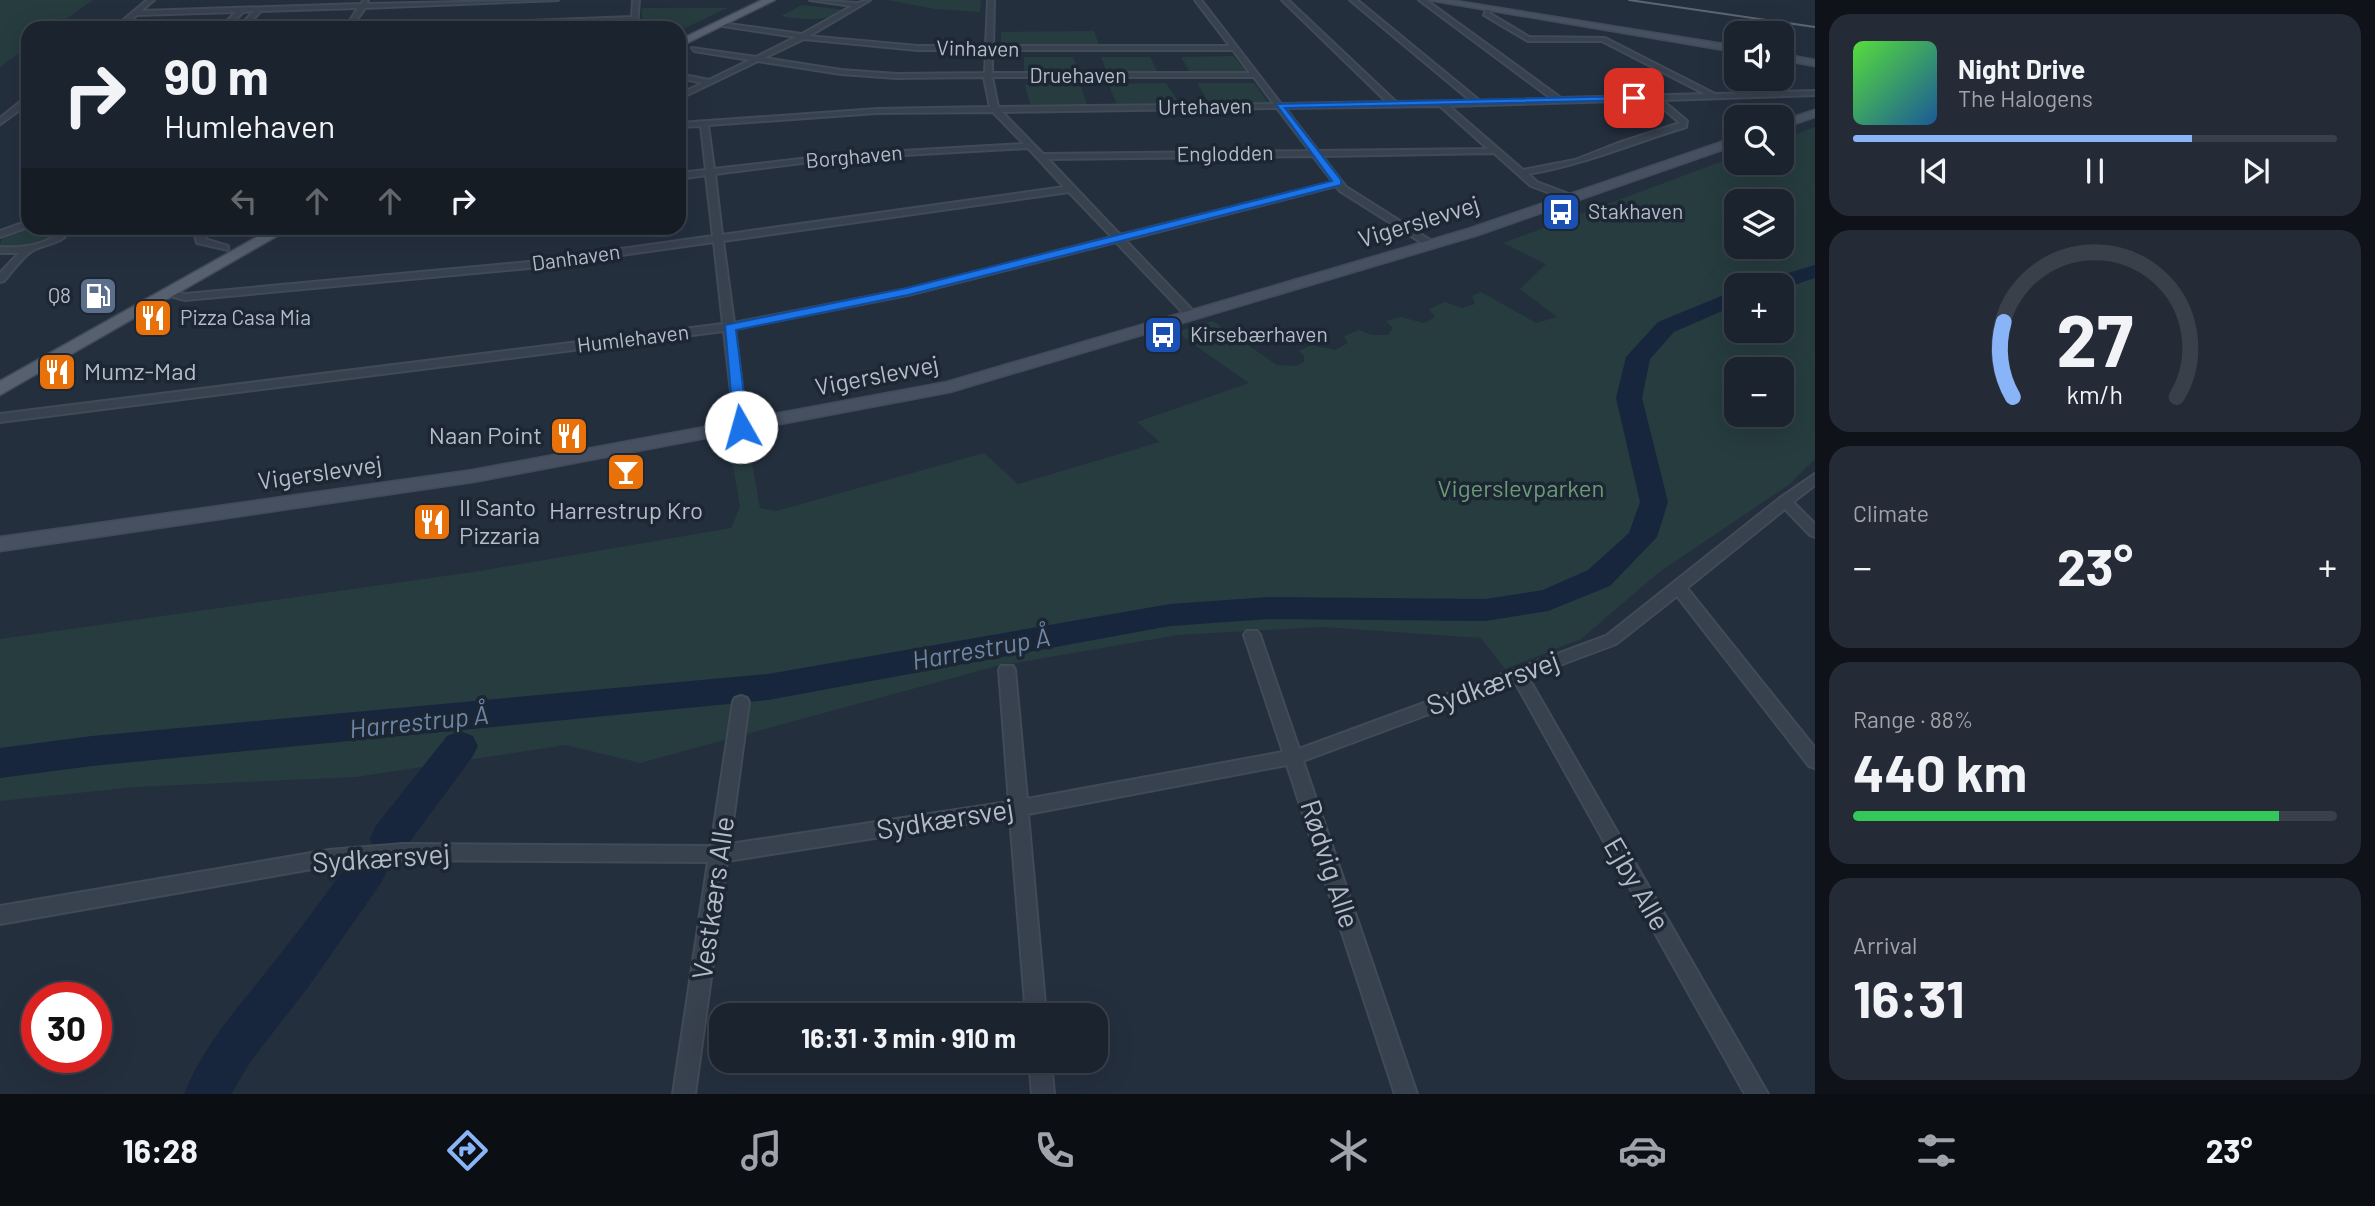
<!DOCTYPE html>
<meta charset="utf-8">
<style>
:root{--surface:#1b232e;--page:#242b36;--text:#f1f3f6;--muted:#a0a4aa;--line:#39404a;--accent:#8ab4f8}
body{margin:0;font-family:Barlow,sans-serif;background:var(--page);color:var(--text);height:100vh;display:flex;flex-direction:column;font-size:26px;white-space:nowrap}
*{box-sizing:border-box;margin:0}
p{font-size:23px;color:var(--muted)}
.icon{flex:none;width:38px;height:38px;fill:none;stroke:currentColor;stroke-width:2;stroke-linecap:round;stroke-linejoin:round}
.map{position:relative;flex:1;overflow:hidden}
.side{display:flex;flex-direction:column;gap:14px;padding:14px;background:#0f1319;width:560px}
.side>*{flex:none}
.guide{position:absolute;left:21px;top:21px;width:665px;height:214px;border-radius:21px;box-shadow:0 7px 28px #0002,0 0 0 2px var(--line);background:#1b232e;color:var(--text);overflow:hidden}
.buttons{position:absolute;left:1724px;top:21px;display:grid;gap:14px}
.buttons a{display:grid;place-items:center;width:70px;height:70px;border-radius:14px;background:var(--surface);box-shadow:0 7px 28px #0002,0 0 0 2px var(--line);font-size:35px}
.speed{position:absolute;left:21px;top:982px;display:flex;gap:14px;font-size:35px;font-weight:700;text-align:center}
.speed>*{display:grid;place-content:center;width:91px;height:91px;border-radius:50%;background:var(--surface);box-shadow:0 7px 28px #0002,0 0 0 2px var(--line);line-height:1}
.speed .limit{border:10px solid #d22;background:#fff;color:#111}
.pin{position:absolute;display:grid;place-items:center;width:60px;height:60px;color:#fff;margin:-30px;border-radius:14px;box-shadow:0 4px 10px #0006}
.me{position:absolute;width:77px;margin:-38px;rotate:353deg;stroke-linejoin:round;filter:drop-shadow(0 0 5px #0008)}
.turn{display:flex;align-items:center;gap:24px;height:147px;padding:0 28px;font-size:32px}
.turn .icon{width:91px;height:91px;stroke-width:2.5}
.turn b{display:block;font-size:49px;line-height:60px}
.lanes{display:flex;align-items:center;height:66px;padding:0 28px;background:#0003;justify-content:center;gap:35px;direction:ltr}
.lanes .off{opacity:.35}
.big{font-size:52px;font-weight:700;line-height:1.1}
.side .widget{flex:1;display:flex;flex-direction:column;justify-content:center;gap:10px;min-width:0;padding:0 24px;border-radius:21px;background:var(--page)}
.side .dial{align-items:center;gap:0}
.dial svg{height:182px;overflow:visible;fill:none;stroke:var(--line);stroke-width:7;stroke-linecap:round;text-anchor:middle}
.dial text{fill:var(--text);stroke:none}
.song{display:flex;align-items:center;gap:21px}
.cover{width:84px;height:84px;border-radius:10px;background:linear-gradient(135deg,hsl(110 70% 55%),hsl(210 70% 35%))}
.played{height:7px;border-radius:4px;background:linear-gradient(90deg,var(--accent) 70%,var(--line) 70%)}
.keys{display:flex;justify-content:space-around;direction:ltr}
.heat{display:flex;justify-content:space-between;align-items:center;font-size:38px;direction:ltr}
.charge{height:10px;border-radius:5px;background:linear-gradient(90deg,#34c759 88%,var(--line) 0)}
.trip{position:absolute;left:709px;top:1003px;width:399px;height:70px;border-radius:21px;background:var(--surface);box-shadow:0 7px 28px #0002,0 0 0 2px var(--line);font-weight:700;line-height:70px;text-align:center}
.tabs{display:flex;height:112px;justify-content:space-around;align-items:center;background:#0b0e12;color:var(--muted)}
.tabs .icon{width:49px;height:49px}
.tabs .on{color:var(--accent)}
.tabs b{font-size:32px;color:var(--text)}
main{display:flex;flex:1;min-height:0}
.map>svg:first-child{display:block}
.green{fill:#263c3f;fill-rule:evenodd}
.lines{fill:none;stroke-linecap:round;stroke-linejoin:round}
.river{fill:#17263c;fill-rule:evenodd}
.street-casing{stroke:#414a57;stroke-width:4}
.secondary-casing{stroke:#414a57;stroke-width:3}
.primary-casing{stroke:#414a57;stroke-width:3}
.street{fill:#38414e;fill-rule:evenodd}
.secondary{fill:#465061;fill-rule:evenodd}
.primary{fill:#56606e;fill-rule:evenodd}
.tram{stroke:#5a6575;stroke-width:2}
.route{fill:#1a73e8;stroke:#114b97;stroke-width:2}
.labels{text-anchor:middle;stroke-width:7;stroke-linejoin:round;paint-order:stroke}
.far-street-label{font-size:21px;fill:#b4bcc9;stroke:#1d2633}
.far-poi-label{font-size:21px;fill:#b4bcc9;stroke:#1d2633;text-anchor:start}
.street-label{font-size:24px;fill:#b4bcc9;stroke:#1d2633}
.poi-label{font-size:24px;fill:#b4bcc9;stroke:#1d2633;text-anchor:start}
.park-label{font-size:24px;fill:#6b9a76;stroke:#1d2633}
.water-label{font-size:26px;font-style:italic;fill:#6d86a8;stroke:#1d2633}
.near-street-label{font-size:28px;fill:#b4bcc9;stroke:#1d2633}
</style>
<main>
<div class="map">
<svg width="1815" height="1094" viewBox="0 0 1815 1094">
<rect width="100%" height="100%" fill="#242f3e"/>
<path class="green" d="M0,0H93L54,28H28V47L0,67Z
M887,0H981L980,12L935,9Z
M802,5L846,10C826,22 804,20 781,16Z
M642,8H727L679,31V28H642Z
M1094,31L1099,45H1001V32Z
M1233,56L1247,72H1190L1181,57Z
M1024,57H1073L1079,74H1024Z
M1101,57H1150L1158,73H1107Z
M1166,83L1179,103L1117,104L1108,84Z
M1197,83H1254L1268,102L1209,103Z
M1080,84L1087,104H1030L1025,85Z
M1815,127V459L1790,484L1658,573L1581,639L1505,669L1481,638L1322,627L1178,635L997,666L640,763L566,745L356,777L135,787L0,801V639L480,571L731,528L740,507L730,447L749,445L760,508L776,511L984,453L1018,484L1160,442L1137,422L1249,383L1176,332L1213,321L1277,365L1297,366L1304,362V356L1299,351L1311,345L1335,350L1348,343L1344,336L1359,330L1372,335H1388L1393,328L1386,321L1401,317L1424,323L1435,317L1429,309L1445,302L1462,308L1475,304L1472,296L1481,292L1536,323L1557,317L1520,289L1546,264L1503,243L1736,156V163H1782V139ZM1736,201H1782V247H1736ZM1736,285H1782V331H1736ZM1736,369H1782V415H1736Z
M28,226L61,229C50,246 18,252 0,245L3,237Z"/>
<g class="lines">
<path class="river" d="M1815,265V278L1782,289V285H1761L1764,280Z
M1736,290V305L1674,332L1650,359L1642,398L1668,502L1657,537L1610,586L1548,611L1485,621L1269,619L1170,626L768,700L92,766L0,778V748L92,736L768,674L1170,604L1269,597L1485,599L1543,590L1588,570L1629,533L1640,502L1616,398L1626,357L1658,322Z
M460,731L473,736L478,746L473,756L403,851L389,856L375,851L370,839L375,827L447,736Z
M367,852L381,857L387,870L381,883L309,986L251,1061L231,1094H184C206,1040 243,1002 278,957C304,924 328,891 353,857Z"/>
<defs>
<path id="street" d="M147,0H154L141,11L361,4L364,0H368L367,4L558,0L365,8L351,28H345L358,8L261,11L245,28H238L254,11L243,12L227,28H220L236,12L137,15L121,28H114Z
M633,0H639L637,28H633L632,21L390,28L393,26L632,17Z
M810,0L857,3L870,0L809,36L818,37L917,46H986L988,0H994L993,46H1230L1195,0H1201L1281,104L1387,102L1282,0H1288L1396,102L1471,101L1350,0H1357L1480,101L1552,99L1419,0H1426L1561,98L1705,94L1602,41H1528L1484,15L1487,8L1492,9L1489,13L1529,37L1605,38L1715,94L1815,91V95L1662,100L1687,121L1686,127C1633,143 1583,165 1528,174L1537,182L1574,196L1575,198L1571,201L1531,186L1494,153L1322,156L1346,187L1433,242V246H1427L1340,191L1336,186L1125,240L1195,313L1196,315L1191,318L1187,317L1116,242L908,295L735,329L747,427L741,431L735,427L724,331L0,422V414L723,324L714,242L529,268L185,300L159,293L164,290L185,294L529,262L713,236L706,175L679,179V173L706,170L701,126L679,127V123L877,109L990,107L984,77L896,78L841,74L758,61L679,99V94L703,83L679,78V74L709,80L750,60L694,51L692,48L756,57L796,37L723,26L721,23L802,34L852,6ZM804,39L917,50H986L985,73L897,74L841,70L764,58ZM992,50H1233L1250,73H992ZM992,77H1254L1274,104L998,107ZM1653,100L1680,123L1618,143L1575,160L1523,170L1449,106ZM1440,106L1488,149L1318,151L1285,108ZM1277,108L1310,151L1043,154L1002,112ZM993,112L1024,144L834,155L714,169L708,125L877,113ZM1028,148L1064,187L722,235L715,174L834,159ZM1313,156L1333,182L1120,235L1048,159ZM1069,192L1112,237L908,289L734,323L723,241Z
M25,98H28V104L0,124V118Z
M28,221V227L0,237V231Z
M62,228H70C65,245 45,243 32,251C22,257 12,272 4,281L0,282V273L19,253H0V247C20,248 50,246 62,228Z
M202,228H211L205,239L228,246V250L197,243L195,236Z
M1815,474V485L1793,502L1815,524V537L1810,535L1785,509L1687,588L1815,748V768L1809,766L1677,596L1616,644L1528,677L1768,1094H1745L1515,682L1303,761L1417,1094H1395L1287,765L1028,814L1046,1015H1026L1010,817L727,861L695,1094H673L708,862L403,860L329,866L0,924V906L329,850L403,844L711,846L733,702L735,698L741,696L747,698L749,702L730,844L1009,802L999,670L1001,666H1013L1015,670L1027,799L1283,752L1244,635L1247,631H1257L1260,635L1299,749L1606,636L1780,498Z
M1029,1060H1051L1054,1094H1032Z"/>
<path id="secondary" d="M1429,0H1450L1736,46V52Z
M1782,54L1815,60V66L1782,60Z
M1815,110V117L1782,128V121Z
M1736,137V145L1478,235L950,392L473,482L0,551V537L473,470L947,382L1468,229Z"/>
<path id="primary" d="M762,0H775L679,47V40Z
M273,228H291L0,395V381Z"/>
</defs>
<use href="#street" class="street-casing"/>
<use href="#secondary" class="secondary-casing"/>
<use href="#primary" class="primary-casing"/>
<use href="#street" class="street"/>
<use href="#secondary" class="secondary"/>
<use href="#primary" class="primary"/>
<path class="tram" d="M1629,0L1815,27"/>
</g>
<path class="route" d="M1634,96L1637,100L1285,108L1341,180V185L908,295L736,330L748,427L741,431L734,427L725,325L907,288L1332,181L1276,104Z"/>
<defs>
<symbol id="bus-square" viewBox="-11 -11 22 22"><rect x="-9" y="-9" width="18" height="18" rx="4" fill="#1a4fb4" stroke="#1d2633"/><path d="M-5-6H5V4H4V6H2V4H-2V6H-4V4H-5ZM-3.5-4V0h7V-4ZM-3.5 1.2v1.5H-2V1.2ZM2 1.2v1.5H3.5V1.2Z" fill="#fff"/></symbol>
<symbol id="fuel-square" viewBox="-11 -11 22 22"><rect x="-9" y="-9" width="18" height="18" rx="4" fill="#5c6f8a" stroke="#1d2633"/><path d="M-5.5-6h7V0h2V4h1.3V-2.5L3-4.5l.8-.8L6-3V5H2.5V1h-1V6h-7ZM-4.2-4.7v3.2H.2V-4.7Z" fill="#fff"/></symbol>
<symbol id="restaurant-square" viewBox="-11 -11 22 22"><rect x="-9" y="-9" width="18" height="18" rx="4" fill="#e8710a" stroke="#1d2633"/><path d="M-5-6h1v4h1v-4h1v4h1v-4h1v5L-1.5 .5V6h-2V.5L-5-1ZM5-6V6H3V1.5H1.5Q1.5-4 5-6Z" fill="#fff"/></symbol>
<symbol id="bar-square" viewBox="-11 -11 22 22"><rect x="-9" y="-9" width="18" height="18" rx="4" fill="#e8710a" stroke="#1d2633"/><path d="M-6-5H6L.8 .8V4.5H3.5V6h-7V4.5H-.8V.8Z" fill="#fff"/></symbol>
</defs>
<g fill-rule="evenodd">
<use href="#bus-square" x="1539" y="190" width="44" height="44"/>
<use href="#fuel-square" x="76" y="274" width="44" height="44"/>
<use href="#restaurant-square" x="131" y="296" width="44" height="44"/>
<use href="#bus-square" x="1141" y="313" width="44" height="44"/>
<use href="#restaurant-square" x="35" y="350" width="44" height="44"/>
<use href="#restaurant-square" x="547" y="414" width="44" height="44"/>
<use href="#bar-square" x="604" y="450" width="44" height="44"/>
<use href="#restaurant-square" x="410" y="500" width="44" height="44"/>
</g>
<g class="labels">
<g class="far-street-label">
<text transform="translate(978 49) rotate(1)" y="7">Vinhaven</text>
<text x="1078" y="83">Druehaven</text>
<text transform="translate(1205 107) rotate(-1)" y="7">Urtehaven</text>
<text transform="translate(1225 154) rotate(-1)" y="7">Englodden</text>
<text transform="translate(854 157) rotate(-5)" y="7">Borghaven</text>
<text transform="translate(576 258) rotate(-8)" y="7">Danhaven</text>
<text transform="translate(633 339) rotate(-7)" y="7">Humlehaven</text>
</g>
<g class="far-poi-label">
<text x="1588" y="219">Stakhaven</text>
<text x="71" y="303" text-anchor="end">Q8</text>
<text x="180" y="325">Pizza Casa Mia</text>
<text x="1190" y="342">Kirsebærhaven</text>
</g>
<g class="street-label">
<text transform="translate(1419 222) rotate(-17)" y="8">Vigerslevvej</text>
<text transform="translate(877 376) rotate(-11)" y="8">Vigerslevvej</text>
<text transform="translate(320 473) rotate(-8)" y="8">Vigerslevvej</text>
</g>
<g class="poi-label">
<text x="84" y="380">Mumz-Mad</text>
<text x="542" y="444" text-anchor="end">Naan Point</text>
<text x="459" y="516">Il Santo<tspan x="459" dy="28">Pizzaria</tspan></text>
<text x="626" y="519" text-anchor="middle">Harrestrup Kro</text>
</g>
<g class="park-label">
<text x="1521" y="497">Vigerslevparken</text>
</g>
<g class="water-label">
<text transform="translate(981 649) rotate(-10)" y="9">Harrestrup Å</text>
<text transform="translate(419 722) rotate(-6)" y="9">Harrestrup Å</text>
</g>
<g class="near-street-label">
<text transform="translate(1493 683) rotate(-20)" y="10">Sydkærsvej</text>
<text transform="translate(945 819) rotate(-9)" y="10">Sydkærsvej</text>
<text transform="translate(381 858) rotate(-4)" y="10">Sydkærsvej</text>
<text transform="translate(1330 864) rotate(72)" y="10">Rødvig Alle</text>
<text transform="translate(1637 884) rotate(60)" y="10">Ejby Alle</text>
<text transform="translate(713 898) rotate(-82)" y="10">Vestkærs Alle</text>
</g>
</g>
</svg>
<div class="buttons">
<a><svg class="icon" aria-label="sound" viewBox="0 0 24 24"><path d="M4 9h4l5-4v14l-5-4H4zM17 9q2 3 0 6"/></svg></a>
<a><svg class="icon" aria-label="search" viewBox="0 0 24 24"><circle cx="10" cy="10" r="6"/><path d="M15 15l6 6"/></svg></a>
<a><svg class="icon" aria-label="layers" viewBox="0 0 24 24"><path d="M12 4l9 5-9 5-9-5zM3 14l9 5 9-5"/></svg></a>
<a>+</a>
<a>−</a>
</div>
<div class="speed"><div class="limit">30</div></div>
<div class="pin" style="left:1634px;top:98px;background:#d93025"><svg class="icon" aria-label="arrive" viewBox="0 0 24 24"><path d="M6 21V4h12l-3 4 3 4H6"/></svg></div>
<svg class="me" style="left:741px;top:427px" viewBox="-20 -20 40 40"><circle r="19" fill="#fff"/><path d="M0-13L10 11 0 6-10 11z" fill="#1a73e8"/></svg>
<div class="trip">16:31 · 3 min · 910 m</div>
<div class="guide">
<div class="turn"><svg class="icon" aria-label="right" viewBox="0 0 24 24"><path d="M7 20v-9h11M14 6l5 5-5 5"/></svg><div><b>90 m</b>Humlehaven</div></div>
<div class="lanes"><svg class="icon off" aria-label="left" viewBox="0 0 24 24"><path d="M17 20v-9H6M10 6l-5 5 5 5"/></svg><svg class="icon off" aria-label="ahead" viewBox="0 0 24 24"><path d="M12 20V5M6 11l6-6 6 6"/></svg><svg class="icon off" aria-label="ahead" viewBox="0 0 24 24"><path d="M12 20V5M6 11l6-6 6 6"/></svg><svg class="icon" aria-label="right" viewBox="0 0 24 24"><path d="M7 20v-9h11M14 6l5 5-5 5"/></svg></div>
</div>
</div>
<section class="side">
<div class="widget">
<div class="song"><i class="cover"></i><div><b>Night Drive</b><p>The Halogens</p></div></div>
<div class="played"></div>
<div class="keys"><svg class="icon" aria-label="previous" viewBox="0 0 24 24"><path d="M18 5L8 12l10 7zM5 5v14"/></svg><svg class="icon" aria-label="pause" viewBox="0 0 24 24"><path d="M8 5v14M16 5v14"/></svg><svg class="icon" aria-label="next" viewBox="0 0 24 24"><path d="M6 5l10 7-10 7zM19 5v14"/></svg></div>
</div>
<div class="widget dial"><svg viewBox="0 0 100 80">
<path d="M14 69A42 42 0 1 1 86 69"/>
<path d="M14 69A42 42 0 0 1 10 36" stroke="#8ab4f8"/>
<text x="50" y="56" font-size="32" font-weight="700">27</text>
<text x="50" y="72" font-size="11">km/h</text>
</svg></div>
<div class="widget"><p>Climate</p>
<div class="heat"><a>−</a><b class="big">23°</b><a>+</a></div>
</div>
<div class="widget"><p>Range · 88%</p><b class="big">440 km</b><div class="charge"></div></div>
<div class="widget"><p>Arrival</p><b class="big">16:31</b></div>
</section>
</main>
<nav class="tabs">
<b>16:28</b>
<svg class="icon on" aria-label="directions" viewBox="0 0 24 24"><path d="M12 3l9 9-9 9-9-9zM9 14v-3h6M13 9l2 2-2 2"/></svg>
<svg class="icon" aria-label="music" viewBox="0 0 24 24"><path d="M9 18V5l10-2v13"/><circle cx="6" cy="18" r="3"/><circle cx="16" cy="16" r="3"/></svg>
<svg class="icon" aria-label="phone" viewBox="0 0 24 24"><path d="M5 4h4l2 5-3 2q2 4 5 5l2-3 5 2v4C11 20 4 13 5 4z"/></svg>
<svg class="icon" aria-label="climate" viewBox="0 0 24 24"><path d="M12 3v18M4 7l16 10M4 17L20 7"/></svg>
<svg class="icon" aria-label="car" viewBox="0 0 24 24"><path d="M5 17H2v-5l4-1 3-4h7l3 4 3 1v5h-3M9 17h6M6 11h13"/><circle cx="7" cy="17" r="2"/><circle cx="17" cy="17" r="2"/></svg>
<svg class="icon" aria-label="filters" viewBox="0 0 24 24"><path d="M4 7h16M4 17h16"/><circle cx="9" cy="7" r="2"/><circle cx="15" cy="17" r="2"/></svg>
<b>23°</b>
</nav>
